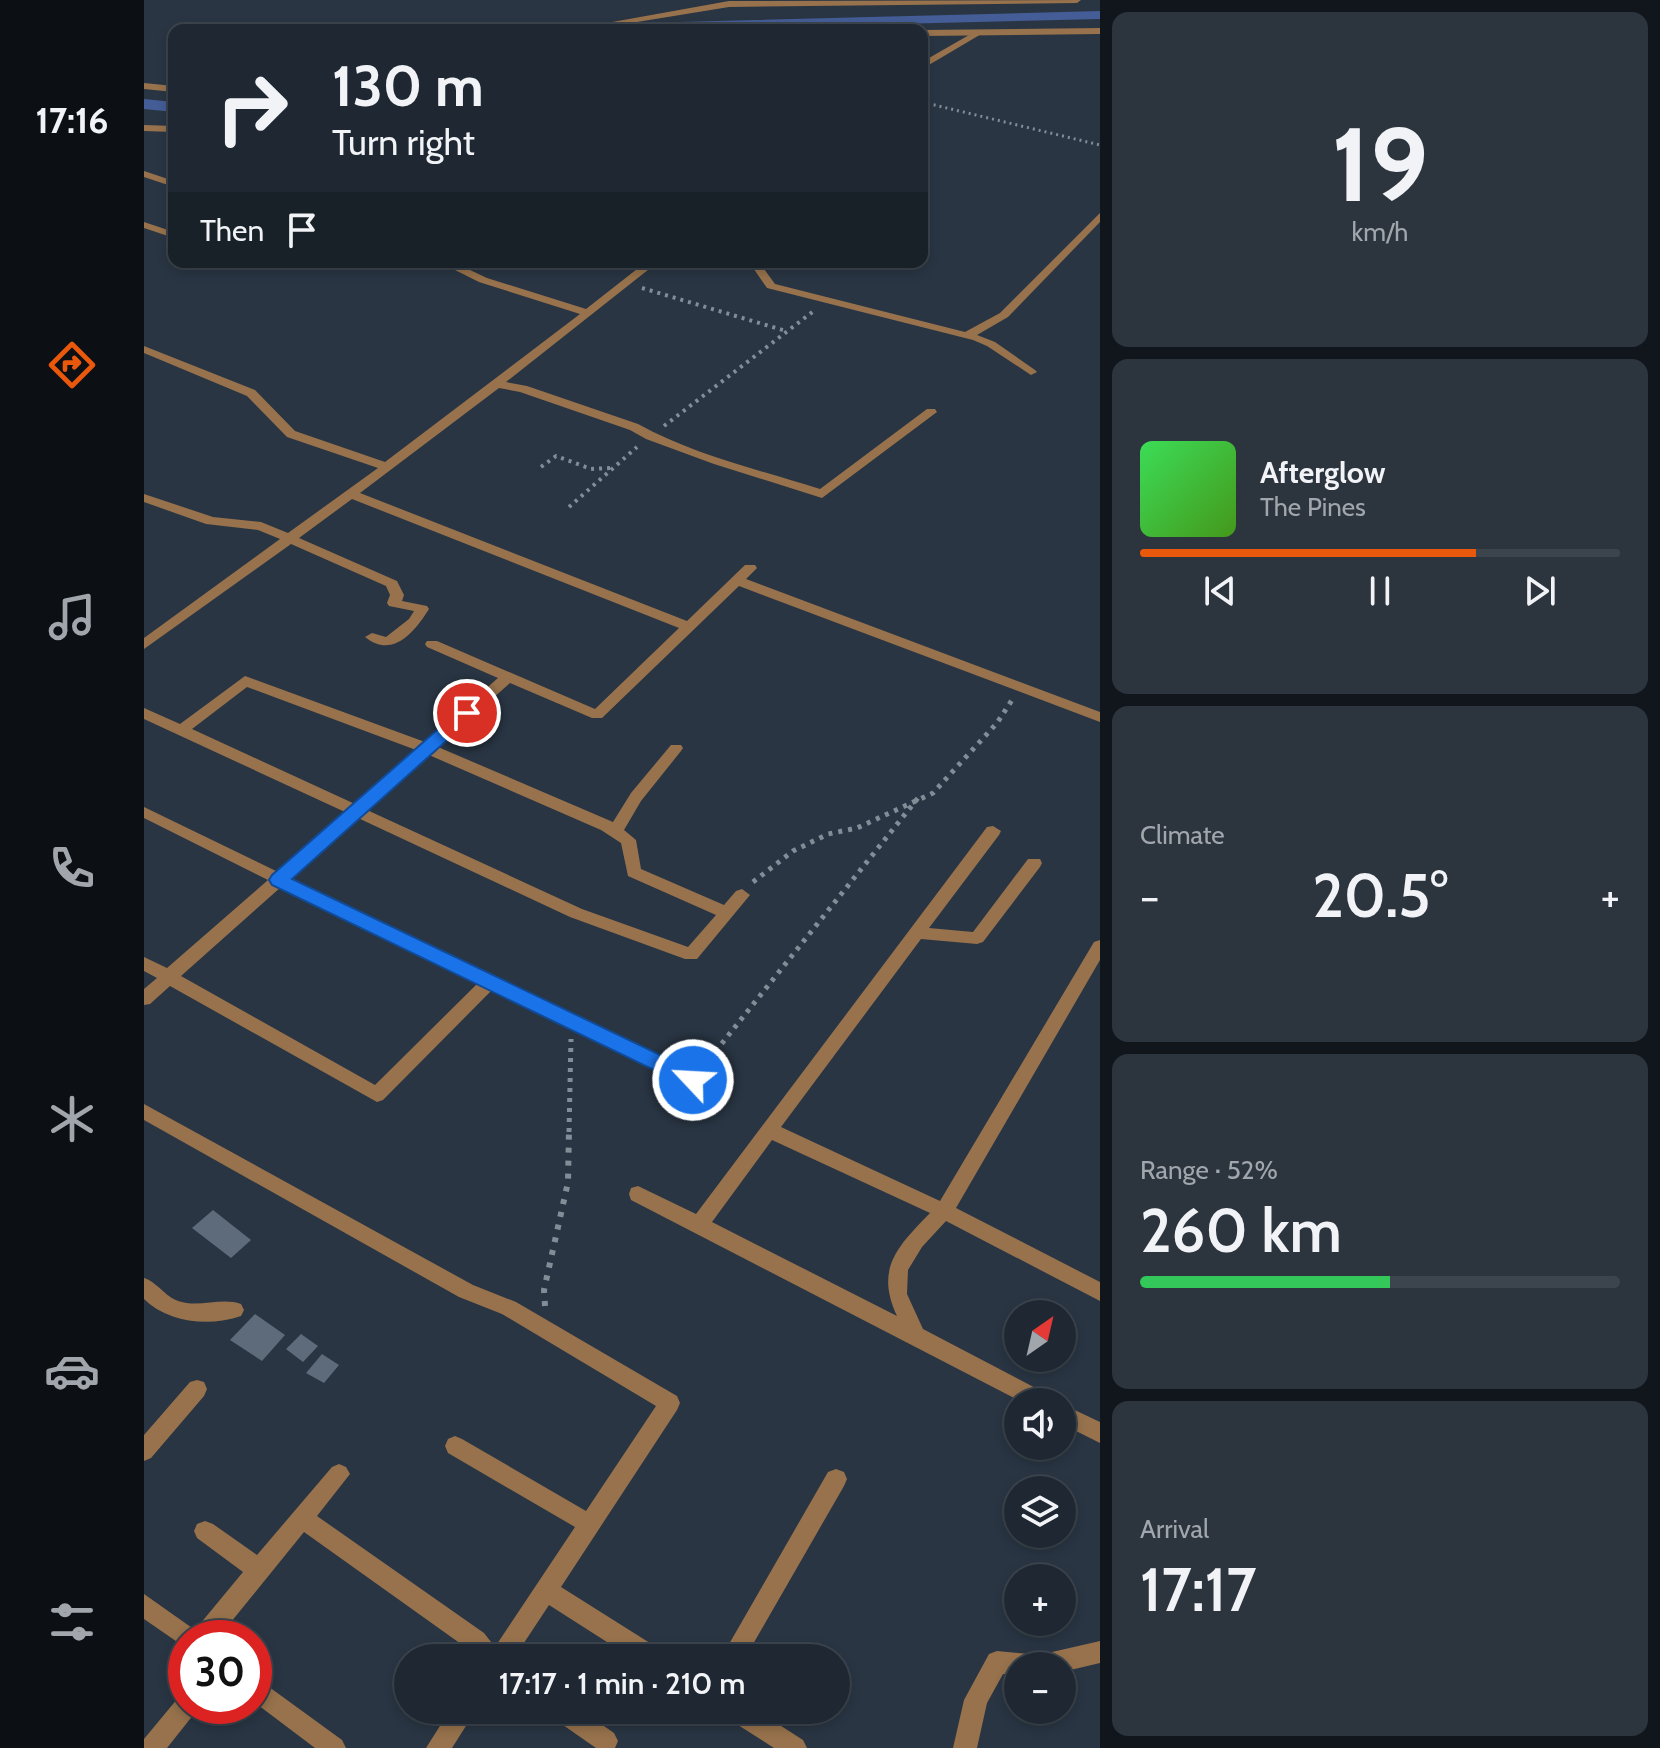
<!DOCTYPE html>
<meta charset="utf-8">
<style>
:root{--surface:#1f2832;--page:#2c343e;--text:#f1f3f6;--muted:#a1a6ac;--line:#3c444d;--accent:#ea580c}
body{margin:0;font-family:Cabin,sans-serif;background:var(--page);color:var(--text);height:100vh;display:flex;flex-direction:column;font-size:30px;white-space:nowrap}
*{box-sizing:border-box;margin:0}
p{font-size:26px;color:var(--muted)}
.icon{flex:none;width:44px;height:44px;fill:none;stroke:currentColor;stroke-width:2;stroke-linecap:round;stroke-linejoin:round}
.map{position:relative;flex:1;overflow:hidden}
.side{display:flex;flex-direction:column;gap:12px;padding:12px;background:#11161c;width:560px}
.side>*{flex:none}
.top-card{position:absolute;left:24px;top:24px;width:760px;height:244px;border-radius:16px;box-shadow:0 4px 12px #0003,0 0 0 2px var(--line);background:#1f2832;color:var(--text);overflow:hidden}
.needle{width:52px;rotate:34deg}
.controls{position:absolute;left:860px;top:1300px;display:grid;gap:16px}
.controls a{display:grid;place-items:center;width:72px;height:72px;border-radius:50%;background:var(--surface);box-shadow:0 4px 12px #0003,0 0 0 2px var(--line);font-size:40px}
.speed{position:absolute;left:24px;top:1620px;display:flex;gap:16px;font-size:40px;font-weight:700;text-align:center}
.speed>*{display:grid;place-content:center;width:104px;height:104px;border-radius:50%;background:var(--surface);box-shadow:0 4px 12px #0003,0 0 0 2px var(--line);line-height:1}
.speed .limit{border:12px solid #d22;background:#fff;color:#111}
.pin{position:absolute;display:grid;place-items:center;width:68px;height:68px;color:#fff;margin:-34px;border:4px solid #fff;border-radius:50%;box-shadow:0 2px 8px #0007}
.me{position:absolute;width:88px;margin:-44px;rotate:295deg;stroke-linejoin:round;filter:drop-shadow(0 0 6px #0008)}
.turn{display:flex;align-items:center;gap:28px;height:168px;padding:0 32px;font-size:36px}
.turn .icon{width:104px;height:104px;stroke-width:2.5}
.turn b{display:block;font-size:56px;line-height:68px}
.then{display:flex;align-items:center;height:76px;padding:0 32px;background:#0003;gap:16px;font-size:30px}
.big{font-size:60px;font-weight:600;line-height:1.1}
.side .tile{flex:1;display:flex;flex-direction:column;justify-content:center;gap:12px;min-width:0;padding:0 28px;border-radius:16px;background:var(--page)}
.side .dial{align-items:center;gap:0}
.dial b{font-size:104px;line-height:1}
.song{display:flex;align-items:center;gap:24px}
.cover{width:96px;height:96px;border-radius:12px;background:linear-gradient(135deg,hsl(130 70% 55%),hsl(100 70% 35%))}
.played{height:8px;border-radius:4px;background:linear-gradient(90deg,var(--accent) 70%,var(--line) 70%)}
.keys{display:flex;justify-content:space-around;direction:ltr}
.heat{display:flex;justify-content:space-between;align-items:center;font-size:44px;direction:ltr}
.charge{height:12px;border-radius:6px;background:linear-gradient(90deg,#34c759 52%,var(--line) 0)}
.trip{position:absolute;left:250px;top:1644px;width:456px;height:80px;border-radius:40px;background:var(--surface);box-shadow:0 4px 12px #0003,0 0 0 2px var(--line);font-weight:600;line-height:80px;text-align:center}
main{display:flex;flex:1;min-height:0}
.dock{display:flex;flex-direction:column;width:144px;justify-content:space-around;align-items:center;background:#0c1014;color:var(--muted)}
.dock .icon{width:56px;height:56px}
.dock .current{color:var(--accent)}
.dock b{font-size:36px;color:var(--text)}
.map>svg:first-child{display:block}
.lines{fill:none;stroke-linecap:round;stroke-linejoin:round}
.canal{fill:#445d96;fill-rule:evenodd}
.building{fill:#5e6b7b}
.path-far3{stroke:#838d98;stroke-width:3;stroke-dasharray:2 4;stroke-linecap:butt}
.path-far2{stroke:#838d98;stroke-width:4;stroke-dasharray:3 5;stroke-linecap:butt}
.path-far1{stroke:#838d98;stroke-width:5;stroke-dasharray:4 6;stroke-linecap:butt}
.path{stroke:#838d98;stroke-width:6;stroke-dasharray:5 8;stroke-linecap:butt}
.minor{fill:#97724c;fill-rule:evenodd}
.tertiary{fill:#97724c;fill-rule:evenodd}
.route{fill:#1a73e8;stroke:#114b97;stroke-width:2}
</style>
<main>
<nav class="dock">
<b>17:16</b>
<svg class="icon current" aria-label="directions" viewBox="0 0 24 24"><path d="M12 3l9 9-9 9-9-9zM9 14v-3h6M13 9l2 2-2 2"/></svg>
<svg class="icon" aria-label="music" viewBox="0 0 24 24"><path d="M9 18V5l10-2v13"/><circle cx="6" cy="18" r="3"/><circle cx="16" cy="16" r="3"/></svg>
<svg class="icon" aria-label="phone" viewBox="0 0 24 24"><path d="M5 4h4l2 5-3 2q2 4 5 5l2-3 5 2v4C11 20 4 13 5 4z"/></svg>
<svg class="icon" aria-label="climate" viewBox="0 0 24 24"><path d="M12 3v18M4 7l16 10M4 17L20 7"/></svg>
<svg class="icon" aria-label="car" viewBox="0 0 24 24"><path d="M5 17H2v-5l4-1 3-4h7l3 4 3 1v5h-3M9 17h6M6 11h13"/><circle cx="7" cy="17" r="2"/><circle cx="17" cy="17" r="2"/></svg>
<svg class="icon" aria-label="filters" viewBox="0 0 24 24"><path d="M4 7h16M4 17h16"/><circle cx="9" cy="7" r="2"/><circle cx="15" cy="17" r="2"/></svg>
</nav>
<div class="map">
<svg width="956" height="1748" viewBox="0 0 956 1748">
<rect width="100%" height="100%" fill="#293543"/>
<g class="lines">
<path class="canal" d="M956,11V19L510,30L535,22Z
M0,99L30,102V112L0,109Z"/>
</g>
<path class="building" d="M69,1210L107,1240L87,1258L48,1228Z
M111,1314L141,1335L118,1361L86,1340Z
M157,1334L174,1346L159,1362L142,1349Z
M178,1354L195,1365L180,1383L162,1373Z"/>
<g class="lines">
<path class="path-far3" d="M778,102L956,145"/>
<path class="path-far2" d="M498,288L642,331
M520,426L671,310
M397,467L412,456L447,469L467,468
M425,507L493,447"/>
<path class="path-far1" d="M609,882L649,851L684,834L713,828L789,793L853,723L868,700
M559,1067L774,798
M425,1132L427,1039"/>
<path class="path" d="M401,1306L400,1290L424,1182L425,1130"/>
<path class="minor" d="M937,0L933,3L585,7L444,30H424L585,1Z
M832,31L839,33L778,69V62Z
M0,83L30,86V92L0,89Z
M0,171L30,181V187L0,177Z
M956,213V222L864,317L833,335L851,342L891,370L893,372L887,375L843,346L829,340L623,288L605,262H615L631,284L821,332L856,313Z
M0,222L30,232V238L0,228Z
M106,262H119V263L114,266Z
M295,262H309L343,278L442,309L502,262H514L362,382L383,386L494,424C550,455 616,470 676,489L783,409H791L793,412L678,498L570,464L502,439L486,430L376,392L355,388L216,493L543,621L601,565H611L613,568L602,579L956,712V722L595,586L458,718H448L366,683L294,747L469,822L487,793L527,745H537L539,748L537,751L497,801L480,830L492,840L497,869L580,905L592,891L598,889L606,895L553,959H541L426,917L214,818L147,878L555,1075L558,1080L555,1085L549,1087L347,991L239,1100L233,1102L26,986L6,1004L0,1005V989L13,978L0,971V957L23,968L124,880L0,818V807L134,872L201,812L0,719V708L36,724L101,676L281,742L354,678L283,647L281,644L283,641H293L451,709L535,628L208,499L155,538L253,581L260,595L258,601L283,606L285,609C270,633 248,659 221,637L228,633L242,637L265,619L270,611L245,606L243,603L246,595L242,586L147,544L0,649V638L136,539L114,530L62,524L0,502V494L69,517L117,522L144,533L234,468L143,437L103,396L0,353V346L111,390L151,431L241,462L436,314L335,282ZM103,687L272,750L211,804L48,729ZM285,755L457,830L477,843L484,876L572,915L544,947L438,909L223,810ZM137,887L333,984L231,1085L37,976Z
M849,826L857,831L855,835L785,928L829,932L884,859H896L898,863L896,867L839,942L833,944L777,939L637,1127L796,1201L950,942L956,940V960L812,1208L956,1282V1301L802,1221L778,1247L764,1270L763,1294L779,1329L905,1395L908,1402H878L487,1200L485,1194L487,1188L494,1186L552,1214L843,827ZM628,1140L786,1213C753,1247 731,1269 753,1316L568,1222Z
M0,1104L329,1285L372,1302L533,1396L536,1403L533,1410L417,1587L517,1650L520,1658H488L405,1605L370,1658H331L324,1649L160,1532L74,1638H42V1648L0,1619V1594L51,1630L99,1572L53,1538L50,1531L53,1524L61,1521L69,1524L113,1555L188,1467L195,1464L202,1467L206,1474L173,1516L340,1633L351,1647L431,1527L304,1453L301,1446L304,1439L311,1436L318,1439L442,1511L512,1406L358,1314L315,1297L0,1120Z
M0,1278C15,1283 22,1299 38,1302C57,1307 79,1297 97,1304L100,1310L97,1316C66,1327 24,1323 0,1299Z
M53,1380L60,1382L63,1389L60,1396L7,1458L0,1461V1435L46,1382Z
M918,1404L956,1422V1443L918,1424Z
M692,1469L700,1472L703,1479L700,1486L601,1658H577L684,1472Z
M956,1641V1663L918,1672V1666H874V1675L859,1674L843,1703L833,1748H809L820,1700L845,1654L853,1651L895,1655Z
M110,1676L198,1740L202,1748H171L110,1702Z
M42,1694V1706H54L50,1714L23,1748H0V1739L34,1698Z
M306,1710H332L308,1748H282Z
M405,1710H437L470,1733L474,1741L471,1748H452L409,1718Z
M579,1710H612L659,1740L663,1748H630L583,1718Z"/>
<path class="tertiary" d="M956,28V34L778,36V30Z
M0,125L30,126V132L0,131Z"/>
</g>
<path class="route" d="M323,707L329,709L332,713L329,717L148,879L556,1074L559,1080L556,1085H541L128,885L125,880L128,875L317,709Z"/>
</svg>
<div class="controls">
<a><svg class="needle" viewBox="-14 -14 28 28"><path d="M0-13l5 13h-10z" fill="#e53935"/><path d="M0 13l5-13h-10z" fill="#a1a6ac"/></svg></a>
<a><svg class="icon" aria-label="sound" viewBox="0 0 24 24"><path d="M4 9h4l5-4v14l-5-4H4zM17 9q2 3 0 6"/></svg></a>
<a><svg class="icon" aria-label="layers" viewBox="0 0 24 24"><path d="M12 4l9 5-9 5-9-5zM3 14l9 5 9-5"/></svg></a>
<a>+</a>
<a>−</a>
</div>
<div class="speed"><div class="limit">30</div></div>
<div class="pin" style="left:323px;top:713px;background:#d93025"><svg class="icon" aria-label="arrive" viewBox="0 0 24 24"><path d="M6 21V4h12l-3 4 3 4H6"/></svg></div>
<svg class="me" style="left:549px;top:1080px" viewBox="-20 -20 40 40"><circle r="17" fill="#1a73e8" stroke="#fff" stroke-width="3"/><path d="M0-11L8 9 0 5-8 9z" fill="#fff"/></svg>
<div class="trip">17:17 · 1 min · 210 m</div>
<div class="top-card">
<div class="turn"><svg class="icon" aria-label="right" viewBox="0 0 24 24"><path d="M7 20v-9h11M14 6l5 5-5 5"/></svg><div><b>130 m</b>Turn right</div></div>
<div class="then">Then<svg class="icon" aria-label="arrive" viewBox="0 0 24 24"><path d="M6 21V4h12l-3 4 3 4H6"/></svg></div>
</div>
</div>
<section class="side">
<div class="tile dial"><b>19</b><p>km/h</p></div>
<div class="tile">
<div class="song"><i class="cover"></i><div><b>Afterglow</b><p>The Pines</p></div></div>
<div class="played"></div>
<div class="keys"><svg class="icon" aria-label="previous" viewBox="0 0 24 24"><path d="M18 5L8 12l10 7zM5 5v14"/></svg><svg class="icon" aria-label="pause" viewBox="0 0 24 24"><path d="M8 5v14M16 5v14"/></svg><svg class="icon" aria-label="next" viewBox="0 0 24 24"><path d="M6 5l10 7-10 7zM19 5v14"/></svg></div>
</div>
<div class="tile"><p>Climate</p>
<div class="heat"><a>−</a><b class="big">20.5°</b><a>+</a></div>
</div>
<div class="tile"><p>Range · 52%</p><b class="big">260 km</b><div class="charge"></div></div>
<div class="tile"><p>Arrival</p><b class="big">17:17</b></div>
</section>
</main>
